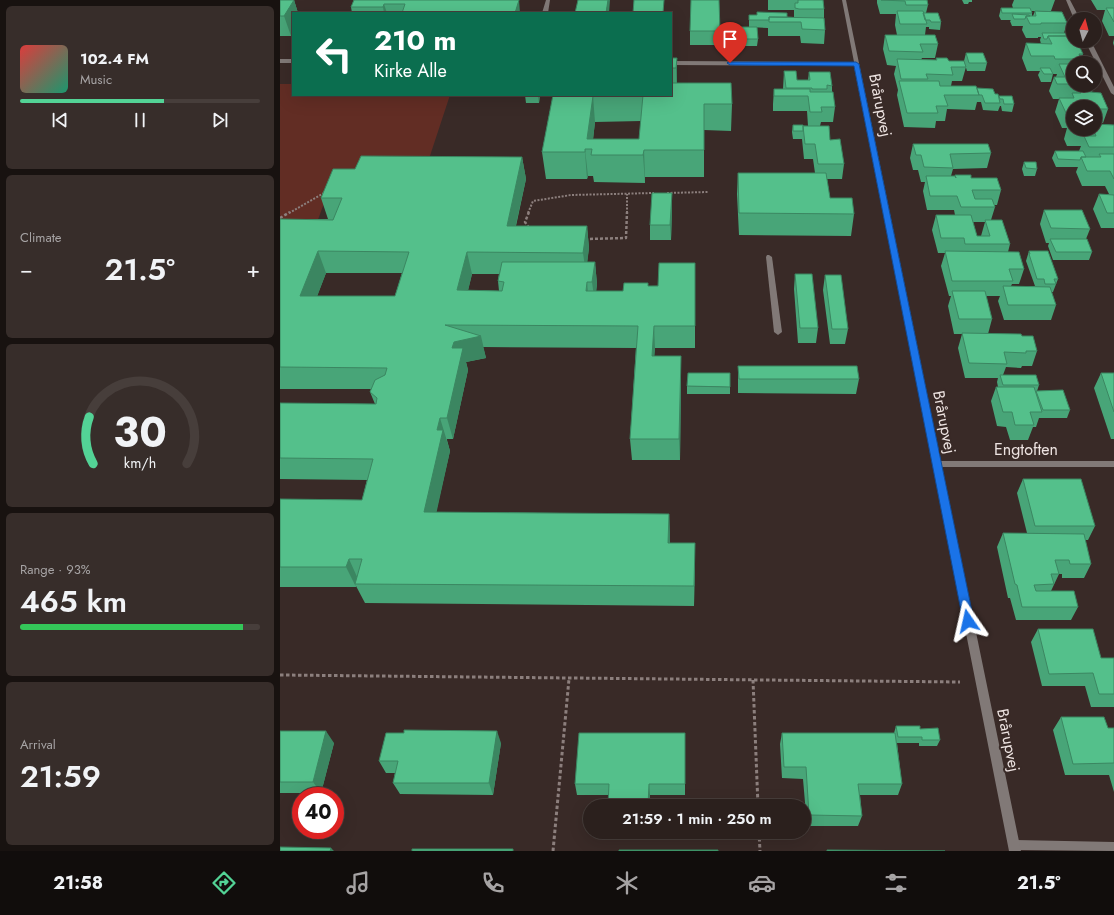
<!DOCTYPE html>
<meta charset="utf-8">
<style>
:root{--surface:#2b201d;--page:#372d2a;--text:#f1f3f6;--muted:#a6a3a4;--line:#473e3b;--accent:#53d396}
body{margin:0;font-family:Jost,sans-serif;background:var(--page);color:var(--text);height:100vh;display:flex;flex-direction:column;font-size:15px;white-space:nowrap}
*{box-sizing:border-box;margin:0}
p{font-size:13px;color:var(--muted)}
.icon{flex:none;width:22px;height:22px;fill:none;stroke:currentColor;stroke-width:2;stroke-linecap:round;stroke-linejoin:round}
.map{position:relative;flex:1;overflow:hidden}
.drawer{display:flex;flex-direction:column;gap:6px;padding:6px;background:#181210;width:280px}
.drawer>*{flex:none}
.top-card{position:absolute;left:12px;top:12px;width:380px;height:84px;border-radius:0px;box-shadow:0 4px 16px #0002,0 0 0 1px var(--line);background:#0b6e4f;color:#fff;overflow:hidden}
.needle{width:26px;rotate:6deg}
.controls{position:absolute;left:786px;top:12px;display:grid;gap:8px}
.controls a{display:grid;place-items:center;width:36px;height:36px;border-radius:50%;background:var(--surface);box-shadow:0 4px 16px #0002,0 0 0 1px var(--line);font-size:20px}
.speed{position:absolute;left:12px;top:787px;display:flex;gap:8px;font-size:20px;font-weight:700;text-align:center}
.speed>*{display:grid;place-content:center;width:52px;height:52px;border-radius:50%;background:var(--surface);box-shadow:0 4px 16px #0002,0 0 0 1px var(--line);line-height:1}
.speed .limit{border:6px solid #d22;background:#fff;color:#111}
.pin{position:absolute;display:grid;place-items:center;width:34px;height:34px;color:#fff;margin:-41px -17px;border-radius:50% 50% 50% 0;rotate:-45deg;box-shadow:0 0 4px #0007}
.pin .icon{rotate:45deg}
.me{position:absolute;width:44px;margin:-22px;rotate:349deg;stroke-linejoin:round;filter:drop-shadow(0 0 3px #0008)}
.turn{display:flex;align-items:center;gap:14px;height:84px;padding:0 16px;font-size:18px}
.turn .icon{width:52px;height:52px;stroke-width:2.5}
.turn b{display:block;font-size:28px;line-height:34px}
.big{font-size:30px;font-weight:600;line-height:1.1}
.drawer .widget{flex:1;display:flex;flex-direction:column;justify-content:center;gap:6px;min-width:0;padding:0 14px;border-radius:6px;background:var(--page)}
.drawer .dial{align-items:center;gap:0}
.dial svg{height:104px;overflow:visible;fill:none;stroke:var(--line);stroke-width:7;stroke-linecap:round;text-anchor:middle}
.dial text{fill:var(--text);stroke:none}
.song{display:flex;align-items:center;gap:12px}
.cover{width:48px;height:48px;border-radius:6px;background:linear-gradient(135deg,hsl(0 70% 55%),hsl(160 70% 35%))}
.played{height:4px;border-radius:2px;background:linear-gradient(90deg,var(--accent) 60%,var(--line) 60%)}
.keys{display:flex;justify-content:space-around;direction:ltr}
.heat{display:flex;justify-content:space-between;align-items:center;font-size:22px;direction:ltr}
.charge{height:6px;border-radius:3px;background:linear-gradient(90deg,#34c759 93%,var(--line) 0)}
.trip{position:absolute;left:303px;top:799px;width:228px;height:40px;border-radius:20px;background:var(--surface);box-shadow:0 4px 16px #0002,0 0 0 1px var(--line);font-weight:600;line-height:40px;text-align:center}
.dock{display:flex;height:64px;justify-content:space-around;align-items:center;background:#110d0c;color:var(--muted)}
.dock .icon{width:28px;height:28px}
.dock .on{color:var(--accent)}
.dock b{font-size:18px;color:var(--text)}
main{display:flex;flex:1;min-height:0}
.map>svg:first-child{display:block}
.green{fill:#622d24}
.lines{fill:none;stroke-linecap:round;stroke-linejoin:round}
.path-far2{stroke:#8c7f7d;stroke-width:2;stroke-dasharray:2 1.5;stroke-linecap:butt}
.path-far1{stroke:#8c7f7d;stroke-width:2.5;stroke-dasharray:3 2;stroke-linecap:butt}
.path{stroke:#8c7f7d;stroke-width:3;stroke-dasharray:3.5 2.5;stroke-linecap:butt}
.service{fill:#817977;fill-rule:evenodd}
.minor{fill:#817977;fill-rule:evenodd}
.tertiary{fill:#817977;fill-rule:evenodd}
.wall{fill:#48a578;fill-rule:evenodd}
.shaded-wall{fill:#3b8661}
.building{fill:#54c08b;stroke:#3b8661;fill-rule:evenodd}
.route{fill:#1a73e8;stroke:#114b97}
.labels{text-anchor:middle;stroke-width:4;stroke-linejoin:round;paint-order:stroke}
.street-label{font-size:16px;fill:#ede3e1;stroke:#392a27}
</style>
<main>
<section class="drawer">
<div class="widget">
<div class="song"><i class="cover"></i><div><b>102.4 FM</b><p>Music</p></div></div>
<div class="played"></div>
<div class="keys"><svg class="icon" aria-label="previous" viewBox="0 0 24 24"><path d="M18 5L8 12l10 7zM5 5v14"/></svg><svg class="icon" aria-label="pause" viewBox="0 0 24 24"><path d="M8 5v14M16 5v14"/></svg><svg class="icon" aria-label="next" viewBox="0 0 24 24"><path d="M6 5l10 7-10 7zM19 5v14"/></svg></div>
</div>
<div class="widget"><p>Climate</p>
<div class="heat"><a>−</a><b class="big">21.5°</b><a>+</a></div>
</div>
<div class="widget dial"><svg viewBox="0 0 100 80">
<path d="M14 69A42 42 0 1 1 86 69"/>
<path d="M14 69A42 42 0 0 1 11 33" stroke="#53d396"/>
<text x="50" y="56" font-size="32" font-weight="700">30</text>
<text x="50" y="72" font-size="11">km/h</text>
</svg></div>
<div class="widget"><p>Range · 93%</p><b class="big">465 km</b><div class="charge"></div></div>
<div class="widget"><p>Arrival</p><b class="big">21:59</b></div>
</section>
<div class="map">
<svg width="834" height="851" viewBox="0 0 834 851">
<rect width="100%" height="100%" fill="#392a27"/>
<path class="green" d="M0,84H13V95H170L145,171L50,187L36,225H0Z"/>
<g class="lines">
<path class="path-far2" d="M387,193L429,192
M9,213L44,193
M248,213L253,201L291,195L374,193
M347,213V194"/>
<path class="path-far1" d="M249,212L245,222L249,228
M0,218L10,212
M305,239L346,238L347,212"/>
<path class="path" d="M0,675L680,682
M473,680L478,806
M479,832L480,851
M273,851L289,679"/>
<path class="service" d="M487,255H489L492,257L502,332L498,335L494,332L486,257Z"/>
<path class="minor" d="M266,0H270L268,13H262Z
M786,0H790L800,19H794Z
M805,41H811L834,87V95L831,93Z
M657,461H834V467H657L654,466L653,464L654,462Z
M734,840L834,842V851L734,850L730,849L729,845L730,841Z"/>
<path class="tertiary" d="M562,0H566L741,851H729L574,66L391,65V61L574,62Z
M0,59H13V63H0Z"/>
</g>
<path class="wall" d="M0,0H14L18,13H13V32L11,36H0Z
M74,0L240,13H72L71,7Z
M488,0H543L544,9V18L545,30L544,44L521,43L520,36H488V28L469,27V15L514,17V10H488Z
M597,0H647L648,5L646,13L661,22L660,30L649,29V27H646L645,35L658,44L655,58H642L641,60H656V58L669,61L686,67L682,81H672L671,86L697,88L715,94L718,97L719,96L734,104L732,112L722,111L721,106H720L718,111L703,110L701,102H697L695,110L667,109L665,121H656L655,128L624,127L617,95L618,90L614,74L616,66L607,65L603,49L605,35H617L615,25L616,14H600L597,3Z
M682,0H692V2H689L688,4H684Z
M734,0H775L771,11H751L752,13V16H753L755,11L787,23L784,33L788,36L803,54L800,63H793V85H814L812,92L828,109L823,123H819L818,124L834,125V228H821L813,209L819,194H829L825,186H802L796,172L798,167H776L772,158L775,151H799L801,146H787L784,139L787,128H782L775,112L779,99H773L769,91L774,77H776L777,74H773L771,82H761L758,75L760,71H747L742,58L746,43L761,44L760,40L761,37H758V38H746L742,30L743,26H732L730,21L731,20H721L719,16L721,8H733L732,5ZM793,107H815V129H793Z
M811,0H834V36H829L822,21L825,10H817Z
M459,27L478,39L477,46H459Z
M410,31H440V45H410Z
M834,39V46L833,43Z
M686,53L707,63L705,71H687L684,61Z
M391,58H397V83L452,104L451,131L424,130V177H365V183L314,182L313,176H308L307,179H266L262,152L273,95H391ZM361,121L359,139H313L315,122Z
M504,71L517,80H528L529,72L552,86V92L555,107L553,122H541L540,126L550,140L564,164L562,179H547L550,198L574,214L571,236L459,235L457,194L458,173H535L533,159H524L522,139H513L512,132L513,125L528,126L527,111H493V104L494,89H503Z
M245,95H260L259,103H246Z
M633,144L711,153L707,168L673,169L671,176H675V175L691,178L721,190L717,205H714L715,207L711,220L730,244L728,252L744,269L739,284H732L731,286H755L746,261L749,251L778,279L773,292H771L776,305L771,320H724L718,301L720,296H706L712,319L708,334L742,336L757,351L752,366H742L741,368L726,367L723,375L759,385L757,391L790,410L787,418H759L756,427H753L748,440H730L726,427L717,426L711,401L716,387H718L717,382L718,378H685L678,348L682,334H674L668,306L671,296H669L661,266L665,253H658L652,230L656,215H675L674,210H647L643,191L645,182H641L638,170H633L630,158ZM693,222H705L701,236H697Z
M242,157L246,179L236,226H307L309,248L307,262H315L317,284L316,291H343L368,283V286L415,285V348H375L374,356H401V378L400,460H352L350,439L356,348L203,347L206,358L186,362L188,370L173,439H167V440L170,451L156,512L389,514L390,543H415L414,606L85,603L76,586V587H0V499L82,500L87,480L0,479V403L95,404L90,392L91,389H0V219H48L41,198L75,169ZM46,273H122L115,296H37ZM192,274H219L218,281L219,291L188,290Z
M744,162L757,169L755,176H744L742,169Z
M392,208L391,240H370V225Z
M764,210L810,229L806,239L812,252L809,260H773L768,246L769,243H766L760,224Z
M515,274L538,328L536,343H518L514,289Z
M545,275L568,329L565,344H550L543,290Z
M458,366L579,379L576,394L458,393Z
M821,373H834V439H831L814,388Z
M407,386L450,387V394H407Z
M743,479L815,526L808,540H805L811,564L804,578H782V574H779L771,591L798,607L791,620H736L730,598H728L717,547L723,533H747L737,493Z
M758,629L821,658H834V707H811L805,686H762L751,642Z
M781,717L828,728H834V792L829,775H785L773,730Z
M616,726L640,729L660,740L657,746H639V743H617L622,784L618,795H580L582,816L578,826H527L523,779L502,778L500,744L502,733H614Z
M0,731L54,743L41,793H0Z
M405,733V795H297L295,784Z
M221,743L213,795L120,794L113,783L115,773H106L99,761Z"/>
<path class="shaded-wall" d="M14,0L18,13H13V32L11,36L4,16Z
M239,0L240,13H235Z
M328,0H330L329,13H326Z
M104,4L107,13H104L103,7Z
M397,58V94L396,68Z
M258,95H260L259,103L258,96Z
M313,96L315,122L312,149L307,139Z
M305,149L308,176L307,179L305,152Z
M364,150L365,177V183L363,155Z
M242,157L246,179L231,247L227,226Z
M392,193V208L391,240L390,225Z
M307,226L309,248L306,274L303,253Z
M38,251L46,273L29,318L20,296Z
M187,252L192,274L183,312L177,290Z
M315,262L317,284L315,304L312,282Z
M307,282L309,304L306,291Z
M374,326L375,348L373,378L372,356Z
M201,336L206,358L186,362L188,370L173,439L167,418L172,348L174,342Z
M401,356V378L400,460L399,439Z
M160,418L170,451L152,533L144,512L157,430Z
M389,514L390,535L389,563L388,543Z
M415,543V563L414,606V586Z
M69,559L78,579L75,584L76,587L66,567Z
M46,731L54,743L41,793L33,782Z
M217,731L221,743L213,795L209,783Z
M369,784L370,795V806H368Z
M51,848L54,851H50Z"/>
<path class="building" d="M0,0H14L4,16H0Z
M74,0H239L235,13H122L125,4H104L103,7H71Z
M298,0H328L326,13H295Z
M354,0H384L383,13H353Z
M411,0H439L440,31H410Z
M518,0H543L544,9H519L515,8V3H518Z
M601,0H647L648,5H626L625,1Z
M721,8H750L752,13H722Z
M826,8H834V22Z
M617,11H643L647,24H620Z
M755,11L782,12L787,23H761V24H750L746,16H756Z
M477,12L507,13V17H489V20H469V15H477Z
M643,13H658L661,22H651L650,20H645Z
M732,14L749,15L750,16H746L745,19H734Z
M489,17L544,18L545,30L522,29L521,22H489Z
M459,27H477L478,39H460Z
M762,33H787L788,36H768L767,39H764Z
M605,35H655L658,44H640L643,52L609,51Z
M768,36H793V41H797L803,54H799L801,59H775L774,56H751L746,43L772,44Z
M686,53H703L707,63H689Z
M391,58H397L396,68H391Z
M656,58H667L669,61H684L686,67H671L673,75L646,74L648,79H621L617,59L657,60Z
M779,64H793V84H777L774,77H785Z
M760,68H770L773,74H764Z
M504,71H516L517,80H530L529,72H550L552,86L547,85V89H532V88H506Z
M619,81H659L660,86H696L699,95H664L668,106H656L658,113H627Z
M391,83H451L452,104H424V150H364L363,155H311L312,149H305V152H262L273,95H342L313,96L307,139H359L363,95H391Z
M697,88L713,89L715,94H718L720,103H705L702,95H699Z
M494,89H530V92H553L555,107H541L542,112H530L528,96H494Z
M800,91L821,93L828,109H819L822,115L815,114V107H793V113H786L779,98H794L792,93H801Z
M245,95H258V96H245Z
M719,96H732L734,104H724L723,99H720Z
M789,124H793V129H815V124L834,125V147H809L804,136H816L814,131H791Z
M513,125H523V131H513Z
M523,126H549L550,140L560,139L564,164H538L535,144H525Z
M633,144H708L711,153L670,154L673,168L644,167L641,155H636Z
M775,151H803L806,157H801L800,160L778,159Z
M819,154H834V179L830,171H807L801,157H821Z
M81,156L242,157L227,226H307L303,253L187,252L177,290L222,291L224,282L218,281L222,262H315L312,282H307L306,291H343L344,283H368V286H378L379,263H415V326H374L372,356H401L399,439H350L358,326L165,325L201,336L174,342L172,348H183L167,418H160L157,430H163L144,512L389,514L388,543H415L414,586L75,584L82,559H69L66,567H0V499L82,500L93,459L0,458V403L96,404L97,398L90,392L95,380L105,375L107,368L0,367V219L53,220L62,198H41L53,169H75ZM38,251L129,252L115,296H20Z
M744,162H756L757,169L746,168Z
M458,173H546L550,198H572L574,214L459,213Z
M675,175H691V178H717L721,190H692L695,199H712L715,207H681L677,196H650L646,176H675L676,178Z
M372,193H392L390,225H370Z
M819,194L834,195V213H827Z
M764,210H802L810,229L771,228Z
M656,215H691L697,236H710L705,220H722L730,244H685L684,238H661Z
M770,239H807L812,252H776Z
M665,251L739,252L744,269H729L733,281H672Z
M749,251H768L778,279H774L776,284H765L764,279H757L749,254H750Z
M515,274H532L538,328H520Z
M545,275H561L568,329H552Z
M723,286L770,287L776,305H728Z
M672,291H705L712,319H679Z
M682,333L741,334L742,336H753L757,351H746V353L724,352L727,364L689,363Z
M458,366H577L579,379H459Z
M408,373H450V387L407,386Z
M821,373H834V412Z
M720,375H756L759,385H723Z
M716,387H754L762,412H750L754,425H735L732,412H723Z
M783,390L790,410H763L756,391Z
M743,479H801L815,526H755Z
M723,533L804,534L811,564H790L789,560H775L779,574H771L774,584L754,585L756,591H794L798,607H742L737,585L735,584Z
M758,629H813L821,658H834V694H819L813,673L769,674Z
M781,717H824L828,728H834V763L793,764Z
M616,726H640V729L658,728L660,740H642V737H618Z
M124,730L217,731L209,783H113L118,761H99L106,733H124Z
M0,731H46L33,782H0Z
M299,733H405V784H369L368,806H328L329,784H295Z
M502,733H615L622,784H578L582,816L529,815L526,767H504Z
M0,847L51,848L50,851H0Z
M132,849H233V851H132Z
M339,850H438V851H339Z
M547,850L665,851H547Z"/>
<path class="route" d="M448,62H576L579,64L694,621L692,624L688,626L685,624L683,621L574,66L450,65L447,63Z"/>
<g class="labels">
<g class="street-label">
<text transform="translate(601 105) rotate(79)" y="6">Brårupvej</text>
<text transform="translate(665 422) rotate(79)" y="6">Brårupvej</text>
<text x="746" y="455">Engtoften</text>
<text transform="translate(729 740) rotate(79)" y="6">Brårupvej</text>
</g>
</g>
</svg>
<div class="controls">
<a><svg class="needle" viewBox="-14 -14 28 28"><path d="M0-13l5 13h-10z" fill="#e53935"/><path d="M0 13l5-13h-10z" fill="#a6a3a4"/></svg></a>
<a><svg class="icon" aria-label="search" viewBox="0 0 24 24"><circle cx="10" cy="10" r="6"/><path d="M15 15l6 6"/></svg></a>
<a><svg class="icon" aria-label="layers" viewBox="0 0 24 24"><path d="M12 4l9 5-9 5-9-5zM3 14l9 5 9-5"/></svg></a>
</div>
<div class="speed"><div class="limit">40</div></div>
<div class="pin" style="left:450px;top:63px;background:#d93025"><svg class="icon" aria-label="arrive" viewBox="0 0 24 24"><path d="M6 21V4h12l-3 4 3 4H6"/></svg></div>
<svg class="me" style="left:688px;top:621px" viewBox="-20 -20 40 40"><path d="M0-17L14 15 0 8-14 15z" fill="#1a73e8" stroke="#fff" stroke-width="4"/></svg>
<div class="trip">21:59 · 1 min · 250 m</div>
<div class="top-card">
<div class="turn"><svg class="icon" aria-label="left" viewBox="0 0 24 24"><path d="M17 20v-9H6M10 6l-5 5 5 5"/></svg><div><b>210 m</b>Kirke Alle</div></div>
</div>
</div>
</main>
<nav class="dock">
<b>21:58</b>
<svg class="icon on" aria-label="directions" viewBox="0 0 24 24"><path d="M12 3l9 9-9 9-9-9zM9 14v-3h6M13 9l2 2-2 2"/></svg>
<svg class="icon" aria-label="music" viewBox="0 0 24 24"><path d="M9 18V5l10-2v13"/><circle cx="6" cy="18" r="3"/><circle cx="16" cy="16" r="3"/></svg>
<svg class="icon" aria-label="phone" viewBox="0 0 24 24"><path d="M5 4h4l2 5-3 2q2 4 5 5l2-3 5 2v4C11 20 4 13 5 4z"/></svg>
<svg class="icon" aria-label="climate" viewBox="0 0 24 24"><path d="M12 3v18M4 7l16 10M4 17L20 7"/></svg>
<svg class="icon" aria-label="car" viewBox="0 0 24 24"><path d="M5 17H2v-5l4-1 3-4h7l3 4 3 1v5h-3M9 17h6M6 11h13"/><circle cx="7" cy="17" r="2"/><circle cx="17" cy="17" r="2"/></svg>
<svg class="icon" aria-label="filters" viewBox="0 0 24 24"><path d="M4 7h16M4 17h16"/><circle cx="9" cy="7" r="2"/><circle cx="15" cy="17" r="2"/></svg>
<b>21.5°</b>
</nav>
